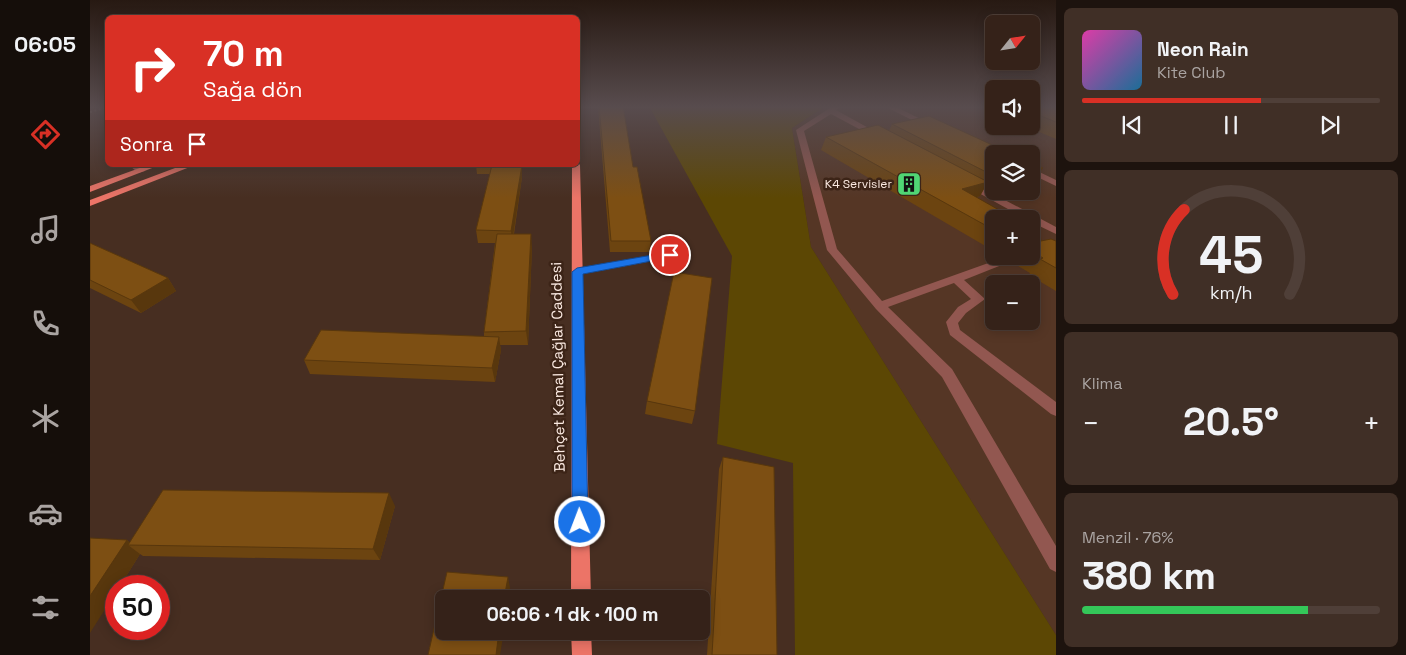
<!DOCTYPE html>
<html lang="tr">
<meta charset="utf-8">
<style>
:root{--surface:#352219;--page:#402f26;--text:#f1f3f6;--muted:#aaa4a2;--line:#4f3f38;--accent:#d93025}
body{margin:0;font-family:"Space Grotesk",sans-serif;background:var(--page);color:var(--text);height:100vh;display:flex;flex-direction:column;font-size:19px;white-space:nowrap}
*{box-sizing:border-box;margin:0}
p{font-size:16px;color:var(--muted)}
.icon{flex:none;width:28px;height:28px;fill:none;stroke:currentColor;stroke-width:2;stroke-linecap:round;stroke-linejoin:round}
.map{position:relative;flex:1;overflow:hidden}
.drawer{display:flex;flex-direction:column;gap:8px;padding:8px;background:#1d130e;width:350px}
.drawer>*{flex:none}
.top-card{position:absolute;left:15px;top:15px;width:475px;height:152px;border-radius:8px;box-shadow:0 2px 12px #0003,0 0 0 1px var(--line);background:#d93025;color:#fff;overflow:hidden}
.needle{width:32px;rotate:60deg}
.buttons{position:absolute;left:895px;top:15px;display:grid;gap:10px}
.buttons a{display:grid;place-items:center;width:55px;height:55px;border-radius:8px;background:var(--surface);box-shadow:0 2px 12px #0003,0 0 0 1px var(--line);font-size:25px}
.speed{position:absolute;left:15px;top:575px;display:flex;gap:10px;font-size:25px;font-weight:700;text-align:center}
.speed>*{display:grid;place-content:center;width:65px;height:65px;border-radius:50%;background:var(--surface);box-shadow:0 2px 12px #0003,0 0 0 1px var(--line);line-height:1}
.speed .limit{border:8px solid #d22;background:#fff;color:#111}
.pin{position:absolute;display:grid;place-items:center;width:42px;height:42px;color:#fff;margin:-21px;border:2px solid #fff;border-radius:50%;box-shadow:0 1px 5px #0007}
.me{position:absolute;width:55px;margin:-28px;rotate:359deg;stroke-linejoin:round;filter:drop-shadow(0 0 4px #0008)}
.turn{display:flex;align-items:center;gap:18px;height:105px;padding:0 15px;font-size:22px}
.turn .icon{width:65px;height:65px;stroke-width:2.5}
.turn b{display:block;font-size:35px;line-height:42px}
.then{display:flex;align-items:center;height:48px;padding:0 15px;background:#0003;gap:10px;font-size:19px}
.big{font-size:38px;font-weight:700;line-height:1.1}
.drawer .tile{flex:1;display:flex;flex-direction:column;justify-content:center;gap:8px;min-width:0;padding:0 18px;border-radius:8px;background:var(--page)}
.drawer .dial{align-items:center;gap:0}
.dial svg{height:130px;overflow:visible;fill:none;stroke:var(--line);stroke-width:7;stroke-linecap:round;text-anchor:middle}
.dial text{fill:var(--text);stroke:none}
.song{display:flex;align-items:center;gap:15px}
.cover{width:60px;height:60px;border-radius:8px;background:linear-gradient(135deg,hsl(320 70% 55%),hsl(200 70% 35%))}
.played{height:5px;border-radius:2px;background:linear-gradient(90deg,var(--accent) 60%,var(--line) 60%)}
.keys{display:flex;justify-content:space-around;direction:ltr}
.heat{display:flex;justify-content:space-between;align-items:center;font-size:28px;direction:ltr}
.charge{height:8px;border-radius:4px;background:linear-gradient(90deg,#34c759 76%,var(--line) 0)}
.trip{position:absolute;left:345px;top:590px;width:275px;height:50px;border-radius:8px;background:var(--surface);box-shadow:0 2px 12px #0003,0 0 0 1px var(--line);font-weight:700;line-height:50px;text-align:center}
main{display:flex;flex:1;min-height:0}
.dock{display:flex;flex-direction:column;width:90px;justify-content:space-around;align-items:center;background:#150e0a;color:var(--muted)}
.dock .icon{width:35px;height:35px}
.dock .selected{color:var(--accent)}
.dock b{font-size:22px;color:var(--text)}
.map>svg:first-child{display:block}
.built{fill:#553625;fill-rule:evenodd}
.green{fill:#5c4704}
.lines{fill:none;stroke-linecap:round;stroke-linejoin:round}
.path{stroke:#8b756a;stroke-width:2;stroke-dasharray:2 2.5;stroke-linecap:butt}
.minor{fill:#925750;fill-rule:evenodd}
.major{fill:#ec7467;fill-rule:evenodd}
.wall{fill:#6c4410}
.shaded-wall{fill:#58370d}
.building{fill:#7d4f13;stroke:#58370d}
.route{fill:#1a73e8;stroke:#114b97}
.labels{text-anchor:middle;stroke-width:5;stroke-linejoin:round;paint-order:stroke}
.far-poi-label{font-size:12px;fill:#fbeae2;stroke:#3c2417;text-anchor:end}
.street-label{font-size:15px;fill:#fbeae2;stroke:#3c2417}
</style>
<main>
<nav class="dock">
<b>06:05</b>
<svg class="icon selected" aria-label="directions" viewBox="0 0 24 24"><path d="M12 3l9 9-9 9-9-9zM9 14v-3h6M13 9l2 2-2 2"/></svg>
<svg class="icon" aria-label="music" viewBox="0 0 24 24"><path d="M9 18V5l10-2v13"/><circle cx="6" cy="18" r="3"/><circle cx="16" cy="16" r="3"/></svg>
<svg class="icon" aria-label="phone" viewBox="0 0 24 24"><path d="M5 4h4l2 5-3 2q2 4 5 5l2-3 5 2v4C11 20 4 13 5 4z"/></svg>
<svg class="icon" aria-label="climate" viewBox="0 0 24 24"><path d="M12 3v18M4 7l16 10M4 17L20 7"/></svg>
<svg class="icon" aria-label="car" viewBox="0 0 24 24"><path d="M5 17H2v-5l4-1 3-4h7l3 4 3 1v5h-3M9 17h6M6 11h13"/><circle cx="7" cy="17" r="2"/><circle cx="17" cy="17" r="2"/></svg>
<svg class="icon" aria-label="filters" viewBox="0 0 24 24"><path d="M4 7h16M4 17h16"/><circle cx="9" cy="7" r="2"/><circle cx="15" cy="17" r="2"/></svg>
</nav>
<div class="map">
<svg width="966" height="655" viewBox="0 0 966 655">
<rect width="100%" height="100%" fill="#472e21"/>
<path class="built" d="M736,106H904V126H941L966,106V635L721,247L702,128ZM904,154H941V191H904ZM904,219H941V256H904ZM904,284H941V321H904Z"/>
<path class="green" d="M559,106H736L702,128L721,247L966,635V655H705L703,463L627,444L642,256Z"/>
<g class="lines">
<path class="path" d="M0,112L18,107"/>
<path class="minor" d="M743,106H752L746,110L793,136L786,138L741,114L714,131L747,249L792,301L918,256H934L874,280L895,299L876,313L868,323L870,330L966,402V416L961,414L860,335L856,322L868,307L881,299L864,283L798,307L862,369L966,546V572L960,569L852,377L786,309L737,250L706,130Z
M794,106H804L843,125L836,127Z
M39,165H49L55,171L48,173Z
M941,168L966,180V186L941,174Z
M879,181L966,227V234L941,222V219H936L876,186V182Z
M580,252L585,255L584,257L487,275L481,272L487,269Z"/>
<path class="major" d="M488,163L490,165L501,599H481L482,165H488Z
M58,165H70L0,192V186Z
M93,165H105L0,206V200Z
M481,631H501L502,655H482Z"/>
</g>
<path class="wall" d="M508,106H533L543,167L561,241L559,252H520Z
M941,106H966V139L935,126H941Z
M802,124L904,154V191H906L904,192L895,187L890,196L886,197L904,219V251L731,150L736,137L799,131Z
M386,165H432V177L424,234L442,247L438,345H410L411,350L405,382L220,374L214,360L394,336V332L405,243H388L386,230L400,174H387Z
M941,228L951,241H966V291L939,275L940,273L923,263L927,256H941Z
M0,243L78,278L86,291L51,313L0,288Z
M557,401L605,411L602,424L555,414Z
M633,457L687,655H617L629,469Z
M305,506L290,560L53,556L50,554L30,586L37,540L40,543Z"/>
<path class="shaded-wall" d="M432,165V177L422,243L421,231Z
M953,168L945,180L941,181V171Z
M898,182L890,196L863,204L872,189Z
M441,234L442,247L438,345L436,331Z
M78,278L86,291L51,313L41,300Z
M409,337L411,350L405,382L402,368Z
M299,493L305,506L290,560L283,549Z
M37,540L43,545H38L50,554L30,586H26V592L0,633V596Z
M418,577L420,588L418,599H414Z
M409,631H414L410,655H406Z"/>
<path class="building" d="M509,106H533L543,167H547L561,241H521Z
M941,106H966V122L941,112Z
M839,116L922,154H904V176L802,124Z
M788,125L898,182L872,189L925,219H904V230L736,137Z
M941,162L953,168L941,171Z
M402,165H432L421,231L386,230Z
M941,228L950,233L951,241L961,239L966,241V268L950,259L953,258L941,251V244L946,242V239H941Z
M407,234H441L436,331L394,332Z
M0,243L78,278L41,300L0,280Z
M584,272L622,278L605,411L557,401Z
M231,330L409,337L402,368L214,360Z
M633,457L684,467L687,655H622Z
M73,490L299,493L283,549L38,545Z
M0,538L37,540L0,596Z
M357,572L418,577L414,599H354V631H409L406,655H338Z"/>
<linearGradient id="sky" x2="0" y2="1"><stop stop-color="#271912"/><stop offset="0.54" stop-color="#584c4e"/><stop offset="1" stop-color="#584c4e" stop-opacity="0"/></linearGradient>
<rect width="966" height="198" fill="url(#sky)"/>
<path class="route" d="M580,252L585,255L583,257L493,274L498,522L496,528L490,530L485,528L482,522V272L487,268Z"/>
<defs>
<symbol id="building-square" viewBox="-11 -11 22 22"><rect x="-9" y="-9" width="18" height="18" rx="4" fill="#50d674" stroke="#3c2417"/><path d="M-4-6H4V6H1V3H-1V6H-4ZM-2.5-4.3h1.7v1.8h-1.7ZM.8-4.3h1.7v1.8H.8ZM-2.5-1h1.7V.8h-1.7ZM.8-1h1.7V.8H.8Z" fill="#111"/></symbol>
</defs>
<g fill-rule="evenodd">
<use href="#building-square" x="805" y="170" width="28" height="28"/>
</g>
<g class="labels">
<g class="far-poi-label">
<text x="802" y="188">K4 Servisler</text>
</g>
<g class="street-label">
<text transform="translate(468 367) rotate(-91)" y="5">Behçet Kemal Çağlar Caddesi</text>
</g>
</g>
</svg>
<div class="buttons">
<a><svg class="needle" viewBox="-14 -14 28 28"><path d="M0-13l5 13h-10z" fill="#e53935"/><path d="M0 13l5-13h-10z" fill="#aaa4a2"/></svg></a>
<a><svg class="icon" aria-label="sound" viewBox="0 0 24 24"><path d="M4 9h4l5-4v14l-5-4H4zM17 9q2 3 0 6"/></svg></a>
<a><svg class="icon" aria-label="layers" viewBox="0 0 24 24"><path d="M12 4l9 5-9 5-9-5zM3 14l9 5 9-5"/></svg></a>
<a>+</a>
<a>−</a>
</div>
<div class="speed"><div class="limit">50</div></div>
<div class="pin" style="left:580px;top:255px;background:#d93025"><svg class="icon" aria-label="arrive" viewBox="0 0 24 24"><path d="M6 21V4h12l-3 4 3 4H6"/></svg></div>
<svg class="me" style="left:490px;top:522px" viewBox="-20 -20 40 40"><circle r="17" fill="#1a73e8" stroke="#fff" stroke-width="3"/><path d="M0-11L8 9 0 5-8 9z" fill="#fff"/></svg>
<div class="trip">06:06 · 1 dk · 100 m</div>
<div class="top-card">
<div class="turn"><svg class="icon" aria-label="right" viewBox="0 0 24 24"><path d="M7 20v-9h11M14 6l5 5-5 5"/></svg><div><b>70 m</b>Sağa dön</div></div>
<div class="then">Sonra<svg class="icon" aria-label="arrive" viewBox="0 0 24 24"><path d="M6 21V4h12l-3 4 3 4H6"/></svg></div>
</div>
</div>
<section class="drawer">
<div class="tile">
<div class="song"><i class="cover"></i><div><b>Neon Rain</b><p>Kite Club</p></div></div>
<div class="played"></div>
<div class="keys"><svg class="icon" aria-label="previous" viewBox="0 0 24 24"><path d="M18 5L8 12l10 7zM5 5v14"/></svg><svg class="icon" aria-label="pause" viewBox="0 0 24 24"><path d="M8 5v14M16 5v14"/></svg><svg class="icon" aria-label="next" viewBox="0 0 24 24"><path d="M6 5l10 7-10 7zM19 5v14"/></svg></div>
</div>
<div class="tile dial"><svg viewBox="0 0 100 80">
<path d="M14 69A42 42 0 1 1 86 69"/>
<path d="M14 69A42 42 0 0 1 21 17" stroke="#d93025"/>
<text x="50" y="56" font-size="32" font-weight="700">45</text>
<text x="50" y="72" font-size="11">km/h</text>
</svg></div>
<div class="tile"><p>Klima</p>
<div class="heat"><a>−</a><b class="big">20.5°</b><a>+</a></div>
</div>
<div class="tile"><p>Menzil · 76%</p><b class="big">380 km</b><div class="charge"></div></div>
</section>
</main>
